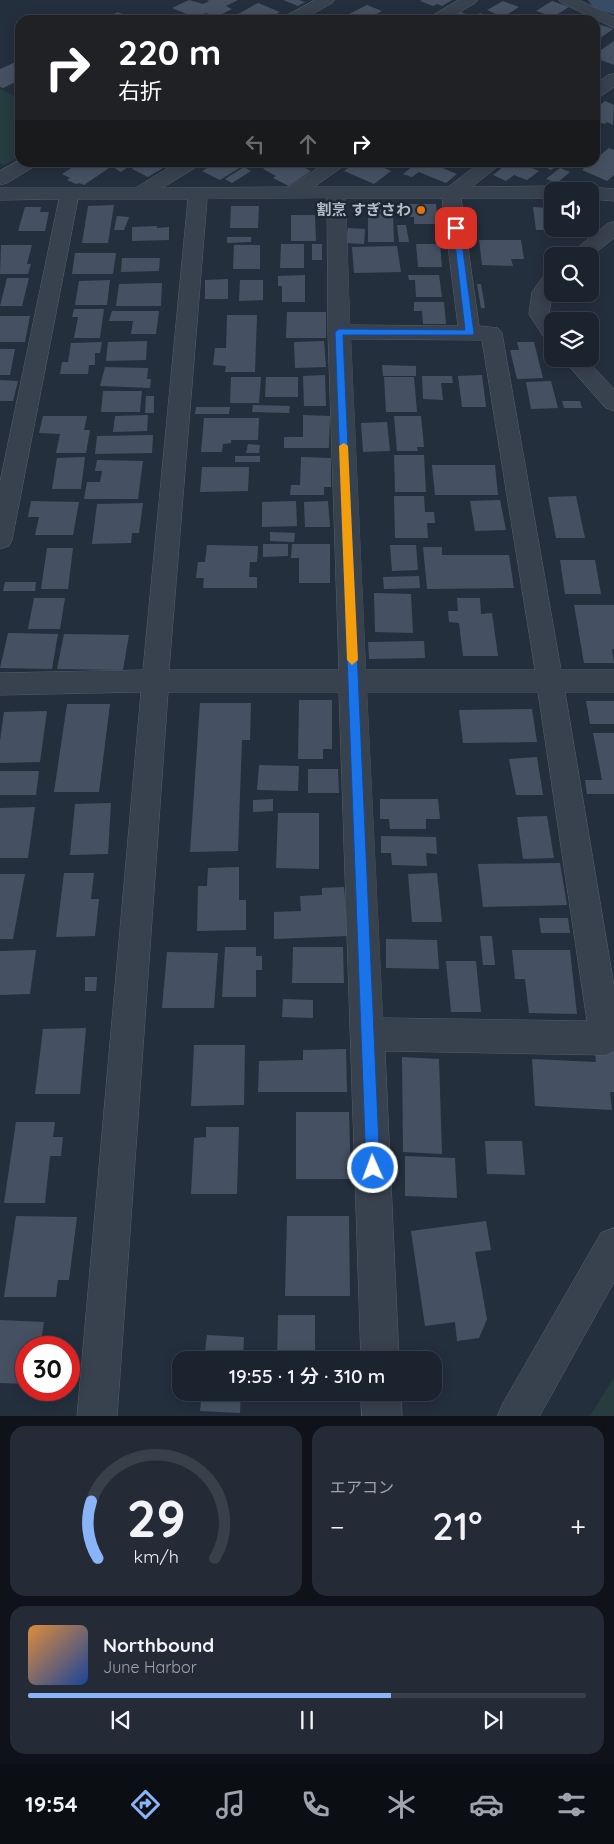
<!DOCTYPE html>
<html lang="ja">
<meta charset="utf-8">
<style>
:root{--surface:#1b232e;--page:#242b36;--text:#f1f3f6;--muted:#a0a4aa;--line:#39404a;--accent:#8ab4f8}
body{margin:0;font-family:Quicksand,"Noto Sans JP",sans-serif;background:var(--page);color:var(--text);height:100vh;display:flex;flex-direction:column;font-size:19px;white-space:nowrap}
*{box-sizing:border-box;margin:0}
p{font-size:16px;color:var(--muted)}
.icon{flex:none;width:28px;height:28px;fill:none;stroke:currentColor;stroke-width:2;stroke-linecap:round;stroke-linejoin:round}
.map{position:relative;height:1416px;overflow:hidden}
.side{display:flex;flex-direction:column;gap:10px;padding:10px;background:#0f1319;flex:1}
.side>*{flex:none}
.hud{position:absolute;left:15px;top:15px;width:585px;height:152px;border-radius:15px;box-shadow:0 2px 12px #0003,0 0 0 1px var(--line);background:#202124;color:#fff;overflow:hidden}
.buttons{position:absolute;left:544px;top:182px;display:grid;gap:10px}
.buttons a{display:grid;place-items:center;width:55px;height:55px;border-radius:10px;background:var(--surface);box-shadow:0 2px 12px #0003,0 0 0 1px var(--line);font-size:25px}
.speed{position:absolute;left:15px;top:1336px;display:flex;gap:10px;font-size:25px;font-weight:700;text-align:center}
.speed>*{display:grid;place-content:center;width:65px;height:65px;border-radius:50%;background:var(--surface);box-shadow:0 2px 12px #0003,0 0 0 1px var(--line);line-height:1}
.speed .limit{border:8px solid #d22;background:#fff;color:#111}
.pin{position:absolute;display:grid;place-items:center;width:42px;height:42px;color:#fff;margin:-21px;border-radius:10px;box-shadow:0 2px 8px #0006}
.me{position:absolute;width:55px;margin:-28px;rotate:358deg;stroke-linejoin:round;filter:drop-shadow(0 0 4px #0008)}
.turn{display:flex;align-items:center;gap:18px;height:105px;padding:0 20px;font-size:22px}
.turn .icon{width:65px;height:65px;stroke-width:2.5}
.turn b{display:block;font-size:35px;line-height:42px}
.lanes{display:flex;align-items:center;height:48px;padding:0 20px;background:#0003;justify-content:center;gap:25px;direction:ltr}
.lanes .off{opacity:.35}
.big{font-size:38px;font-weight:600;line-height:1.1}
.side .tile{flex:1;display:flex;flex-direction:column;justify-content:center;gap:8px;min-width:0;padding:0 18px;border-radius:15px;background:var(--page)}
.side .dial{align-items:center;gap:0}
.dial svg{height:130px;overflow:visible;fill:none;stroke:var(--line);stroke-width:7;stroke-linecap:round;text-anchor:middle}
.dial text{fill:var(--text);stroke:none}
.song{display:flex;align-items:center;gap:15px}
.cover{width:60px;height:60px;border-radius:8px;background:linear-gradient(135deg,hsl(30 70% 55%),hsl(220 70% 35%))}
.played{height:5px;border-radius:2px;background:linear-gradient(90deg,var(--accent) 65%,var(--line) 65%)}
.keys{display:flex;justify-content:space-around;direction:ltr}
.heat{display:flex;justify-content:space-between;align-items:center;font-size:28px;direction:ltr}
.side .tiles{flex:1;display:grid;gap:10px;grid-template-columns:1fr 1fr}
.tile:last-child{grid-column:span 2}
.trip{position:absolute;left:172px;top:1351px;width:270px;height:50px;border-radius:15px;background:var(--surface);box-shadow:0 2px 12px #0003,0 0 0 1px var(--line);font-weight:600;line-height:50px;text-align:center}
.dock{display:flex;height:80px;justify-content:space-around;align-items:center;background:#0b0e12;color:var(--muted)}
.dock .icon{width:35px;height:35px}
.dock .active{color:var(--accent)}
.dock b{font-size:22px;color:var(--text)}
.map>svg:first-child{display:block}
.green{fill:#263c3f}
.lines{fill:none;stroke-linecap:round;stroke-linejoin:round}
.river{fill:#394c67;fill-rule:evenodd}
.building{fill:#455162}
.minor-casing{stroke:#565f6c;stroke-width:1}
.minor{fill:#38414e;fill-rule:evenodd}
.route{fill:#1a73e8;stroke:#114b97}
.slow{fill:#f59e0b}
.food-dot{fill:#e8710a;stroke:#1d2633;stroke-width:2}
.labels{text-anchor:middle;stroke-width:5;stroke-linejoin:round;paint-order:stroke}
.far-poi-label{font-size:15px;font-weight:bold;fill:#b4bcc9;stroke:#1d2633;text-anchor:end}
</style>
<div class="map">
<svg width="614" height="1417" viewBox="0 0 614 1417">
<rect width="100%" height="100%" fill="#242f3e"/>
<path class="green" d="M0,89L20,99V156L4,165L0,163Z
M614,1377V1416H590Z"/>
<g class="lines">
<path class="river" d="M588,0H614V15L593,7Z"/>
</g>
<path class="building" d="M189,0L203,4L209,1L207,0H238L226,6L232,9L216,17L206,13L196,18L172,8Z
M283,0H299L305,2L298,6Z
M422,0H452L442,6L437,4L433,6L420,1Z
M503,1L519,7L503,17L487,10Z
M552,1L569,7L553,17L536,11Z
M258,3L280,12L266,20H237L231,18Z
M367,5L382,11L366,20H358L347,15Z
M118,12L136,20H102Z
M461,12L473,17L480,13L500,20H456L451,18Z
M598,24L613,29L595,42V26Z
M614,41V65L595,58V54Z
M20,60V80L3,88L0,87V69Z
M605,101L614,105L613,125L607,122L605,124L595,121V109Z
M609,148L614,150V175L607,181L582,170L591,162H595V159Z
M81,162H99L109,168L84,185L79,183L76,184L67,180L70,178L62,174Z
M117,162H133L134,163L121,172L111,166Z
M143,162H173L148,177L132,169Z
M217,162H232L241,167L220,180L202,171Z
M273,162H294L311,171L289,186L273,178L276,176L263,169Z
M356,162H371L391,171L374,184L344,171Z
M379,162H410L404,167L398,164L393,168Z
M418,162H428L457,174L446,183L419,172L412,177L403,174Z
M509,162H518L539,171L527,180L514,175L506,181L493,175Z
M534,162H562L551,170Z
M244,167L251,171L232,183L225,179Z
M560,168L570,172L557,183L546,179Z
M368,203H391V213L367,212Z
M405,204H436L438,224H414V217H406Z
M114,205L108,243H82L88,206Z
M231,206H259L258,228H230Z
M25,207H41L40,212H49L45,231H18Z
M533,207L552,208V230H536Z
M368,214H393L394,242H368Z
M291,215H315L316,241H291Z
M117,216L129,217L124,230H114Z
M397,225H406L409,242H399Z
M157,226V228L169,227V240L132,241V227Z
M348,228L365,229L364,244L345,243Z
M227,237H251V242L227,243Z
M479,240H521L524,259H511L513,266L482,265Z
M281,244H304V268H280Z
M312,244H322V260H312Z
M416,244H440L442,267H418Z
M1,245H32L27,264H31L28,274H0Z
M234,245H260V269H233Z
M397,246L401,272L354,273L352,247Z
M75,253H116L113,274H72Z
M122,258H160L159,271L121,272Z
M305,275V302H282V286H278V276Z
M408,275H439L442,297H416L415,280H409Z
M7,278H29L22,306H0Z
M228,279V299H205V280Z
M110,280L107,305H75L79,281Z
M240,280H263V300L239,301Z
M162,283L161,306H116L119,284Z
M477,284H481L485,308H481Z
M414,302H444L446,324H423L422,311H414Z
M74,309H104L100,338H74L78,317H72Z
M112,311H159L156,334H131L133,321H109Z
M287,312H326V338H286Z
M227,315H257L255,372H225L226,366L213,365L215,348H226Z
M0,316H30L25,342H0Z
M147,341L146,360L106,361L108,342Z
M324,341L326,367L295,368L294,342Z
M102,342L100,353H95V365H89L88,374H60L62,362H68L71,343Z
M517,342H534L543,378L517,379L510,350H519Z
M0,349H15L10,375H0Z
M382,365L416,366V376H383Z
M105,367L148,368L147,379H151L150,388L100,386Z
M325,375L326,406H304L303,376Z
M482,375L486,407H462L458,376Z
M422,376H452L453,383H441L443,400L423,399Z
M231,377H261L259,403H230Z
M266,377H298V397H265Z
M384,377H414L417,412H386Z
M0,380L18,381L13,401H0Z
M551,381L558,408L531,409L526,382Z
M103,391H142L140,412H101Z
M146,396H154V413H145Z
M562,401H580L582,408H564Z
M253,405L290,406L289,413L252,412Z
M196,407H230L229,414H195Z
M148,415L147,431L113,432L115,416Z
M303,415L330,416L329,448H284V437H303Z
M43,416H87L84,430H90L86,453H56L60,434L39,433Z
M394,416H421L424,447H417L418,451H397Z
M204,418H259L258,440H231V443L223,444L222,452H201Z
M387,422L390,451L363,452L361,423Z
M153,435L152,453L95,454L97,436Z
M248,444L260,445L259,453H246Z
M394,455H424L426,492H395Z
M235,456H260V462H235Z
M85,457L81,489H52L57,458Z
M301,457L331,458V487H324V495H290L291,485H300Z
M97,460L143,461L138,499H84L87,482H100L102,471H95Z
M432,465H495L498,495H435Z
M202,467H249L248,491L200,492Z
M394,496H424L425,512H434L435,523H427L428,538H395Z
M576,496L585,538H556L548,497Z
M500,500L506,530L475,531L470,501Z
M31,501L79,502L73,535H35L39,517H28Z
M296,501L297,526L262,527V502Z
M328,501L330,527H305L304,502Z
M143,503L139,533H132L131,543L92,544L97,504Z
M270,532L295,533L294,542L270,541Z
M263,544H288V556L263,557Z
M292,544H330V583H299V558H291Z
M207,545L258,546L257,562H250L249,577H257V588H203L204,578H196L198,562H205Z
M390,545H416L418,570L392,571Z
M423,547H442V555H509L514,588L427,589Z
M47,548H73L68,589H41Z
M560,560H595L601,594H565Z
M419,576L420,588L384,589L383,577Z
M5,582H36L35,591H3Z
M374,593L411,594L413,633L375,632Z
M34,598H65L60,629H28Z
M457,598H480L481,614L492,613L498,656H463L459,623L449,622L448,611H458Z
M574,605H614V649H612L614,663H584Z
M8,633L58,634L52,669L0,668Z
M64,634L129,635L123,670L57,669Z
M424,641L425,658L369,659L368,642Z
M299,700H332V749H323V759H298Z
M586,701H614V724H590Z
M200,703H251L250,740H242L238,851L190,852Z
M67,704H110L99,792H54Z
M532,709L537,742L463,743L459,710Z
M47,711L40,762L0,763V741L4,712Z
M593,733H614V794H587L585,780H602Z
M537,757L543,795H516L509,759Z
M259,765L299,766L298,791L257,790Z
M308,769H338L339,793H308Z
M0,771H39L36,795H0Z
M273,799V811L253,812V800Z
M380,799H438L440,819H426V829H390L389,819H380Z
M111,803L108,854L70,855L75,804Z
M35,807L28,858H0V808Z
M278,813H319V869L276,868Z
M547,816L554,858L523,859L517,817Z
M381,836L436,837L437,854L426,853L427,866L392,865L391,853H381Z
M560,863L567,905L483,907L478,864Z
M239,867V900H246V930L197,931L198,886H207L208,868Z
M64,873H94L91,899H99L95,936L56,937Z
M437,873L442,922H412L408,874Z
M0,874H25L13,939H0Z
M344,887L348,936L274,939V912L301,911L300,896L322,895V888Z
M539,918H568L570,933H541Z
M480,936H492L495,965H483Z
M386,939L437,940L439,969L386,968Z
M225,947H256V956H262V970H256V997H222Z
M293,947H343L344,983H292Z
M36,950L30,994L0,995V951Z
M512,950H570L577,1014L529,1013L525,979H515Z
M167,952L218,953L214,1008H162Z
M446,961H476L481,1012H451Z
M85,977H97L96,991H85Z
M283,999L313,1000V1018L282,1017Z
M86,1028L80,1094H35L43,1029Z
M194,1045H245L244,1105L191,1106Z
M346,1049L347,1092H258L259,1061L303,1060V1050Z
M595,1051L614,1052V1092H610L612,1110L535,1106L532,1059L596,1062Z
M402,1057L439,1059L442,1154L403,1152Z
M296,1112H349L351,1179H296Z
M16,1122H55L53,1137H63L61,1156H50L45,1203H4Z
M206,1127H239L237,1194H191L194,1138L206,1137Z
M485,1141H522L525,1175L487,1174Z
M405,1156L455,1158L457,1198L405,1196Z
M16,1216L77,1217L69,1280H58L56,1297H4Z
M287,1216H349L350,1296H285Z
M486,1221L491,1250L475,1252L487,1319L479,1338L457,1341L455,1322L425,1326L411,1231Z
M278,1315H315V1360H277Z
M0,1320L44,1322L40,1348H26V1384L0,1383Z
M207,1335L244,1337L243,1360H204Z
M202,1392H241L240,1413L200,1411Z"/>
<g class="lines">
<defs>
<path id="minor" d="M315,0H335L332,3L302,20H282L284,17Z
M459,0H478L475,3L447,20H428L430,17Z
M559,0H579L614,17V28L562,3Z
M614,74V87L601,96L595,97V84L608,75Z
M20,160V162H38L35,166L7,183L0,185V171Z
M178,162H201L198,166L162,188L289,187L327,162H349L314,187H448L481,162H503L472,187L552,186L559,188L561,191H552V198H461L479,326L498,328L502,333L561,670H614V692H565L614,986V1051L606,1055L385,1051L399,1360H361L339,692H168L117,1417H77L141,692L0,695V673L143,670L188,199H78L12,540L9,546L0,549V482L59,199L0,200V188H135ZM327,198L328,332L339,670H169L207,199ZM346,198H442L458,326L350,325ZM351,339L482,340L535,670H366ZM367,692H538L587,1021L383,1018Z
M590,187L614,189V201L590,199V191H582Z
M614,222V238L590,257L569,256L572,252L607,224Z
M552,272V292L549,314L554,321H552V341L545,339L529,314L532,292L545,274Z
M563,359H586L614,389V411L606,408Z
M614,1228V1282L539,1417H497L503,1403L601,1233Z
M361,1392H401L402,1417H362Z"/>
</defs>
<use href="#minor" class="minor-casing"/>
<use href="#minor" class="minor"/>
</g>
<path class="route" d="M453,226L460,228L474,333L473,335H343L380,1168L378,1173L373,1176L368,1173L366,1168L335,332L339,329L465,330Z"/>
<path class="slow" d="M344,443L348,446L358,660L352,665L347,660L339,446Z"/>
<circle class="food-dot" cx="421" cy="210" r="5"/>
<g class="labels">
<g class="far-poi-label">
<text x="411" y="215">割烹 すぎさわ</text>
</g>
</g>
</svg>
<div class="buttons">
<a><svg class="icon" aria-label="sound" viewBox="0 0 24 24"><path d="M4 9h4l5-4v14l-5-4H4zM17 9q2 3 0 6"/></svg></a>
<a><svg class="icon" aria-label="search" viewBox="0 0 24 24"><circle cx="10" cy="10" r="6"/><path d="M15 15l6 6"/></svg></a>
<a><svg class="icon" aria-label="layers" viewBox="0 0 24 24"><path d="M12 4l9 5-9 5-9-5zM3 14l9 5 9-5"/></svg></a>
</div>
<div class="speed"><div class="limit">30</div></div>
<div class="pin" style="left:456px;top:228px;background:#d93025"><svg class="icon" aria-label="arrive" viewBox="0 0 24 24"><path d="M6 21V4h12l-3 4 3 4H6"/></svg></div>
<svg class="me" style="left:373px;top:1168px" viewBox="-20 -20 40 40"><circle r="17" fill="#1a73e8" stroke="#fff" stroke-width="3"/><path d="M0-11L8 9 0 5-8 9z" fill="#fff"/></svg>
<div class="trip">19:55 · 1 分 · 310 m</div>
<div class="hud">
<div class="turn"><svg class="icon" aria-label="right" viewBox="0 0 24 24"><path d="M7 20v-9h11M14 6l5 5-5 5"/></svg><div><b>220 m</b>右折</div></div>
<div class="lanes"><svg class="icon off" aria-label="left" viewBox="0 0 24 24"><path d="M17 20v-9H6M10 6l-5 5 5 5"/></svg><svg class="icon off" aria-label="ahead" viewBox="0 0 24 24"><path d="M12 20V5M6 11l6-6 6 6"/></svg><svg class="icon" aria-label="right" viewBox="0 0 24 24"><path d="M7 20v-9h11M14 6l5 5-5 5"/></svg></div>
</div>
</div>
<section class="side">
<div class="tiles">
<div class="tile dial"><svg viewBox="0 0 100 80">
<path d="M14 69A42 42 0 1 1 86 69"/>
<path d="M14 69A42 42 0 0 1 10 34" stroke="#8ab4f8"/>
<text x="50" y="56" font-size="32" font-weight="700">29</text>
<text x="50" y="72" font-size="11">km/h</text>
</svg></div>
<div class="tile"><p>エアコン</p>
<div class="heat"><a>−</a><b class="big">21°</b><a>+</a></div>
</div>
<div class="tile">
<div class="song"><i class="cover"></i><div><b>Northbound</b><p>June Harbor</p></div></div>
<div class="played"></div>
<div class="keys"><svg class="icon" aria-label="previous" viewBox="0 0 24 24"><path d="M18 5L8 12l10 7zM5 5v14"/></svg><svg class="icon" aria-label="pause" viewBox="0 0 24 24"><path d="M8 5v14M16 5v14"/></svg><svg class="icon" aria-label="next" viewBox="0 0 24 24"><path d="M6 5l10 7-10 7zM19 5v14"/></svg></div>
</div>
</div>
</section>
<nav class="dock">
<b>19:54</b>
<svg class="icon active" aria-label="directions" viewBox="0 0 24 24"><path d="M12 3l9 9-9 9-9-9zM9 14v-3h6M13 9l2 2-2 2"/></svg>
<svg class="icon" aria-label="music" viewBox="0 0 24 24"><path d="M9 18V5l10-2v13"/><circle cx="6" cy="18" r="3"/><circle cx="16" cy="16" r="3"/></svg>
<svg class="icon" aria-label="phone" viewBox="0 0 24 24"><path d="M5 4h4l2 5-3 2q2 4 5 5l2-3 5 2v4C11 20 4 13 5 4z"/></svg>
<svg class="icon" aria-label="climate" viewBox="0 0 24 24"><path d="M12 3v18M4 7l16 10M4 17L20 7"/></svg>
<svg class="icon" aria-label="car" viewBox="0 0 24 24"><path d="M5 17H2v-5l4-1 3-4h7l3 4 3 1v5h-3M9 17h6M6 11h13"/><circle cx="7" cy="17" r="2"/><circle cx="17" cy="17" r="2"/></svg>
<svg class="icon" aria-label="filters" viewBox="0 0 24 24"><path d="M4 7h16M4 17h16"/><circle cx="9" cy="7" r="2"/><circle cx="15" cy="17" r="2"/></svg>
</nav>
